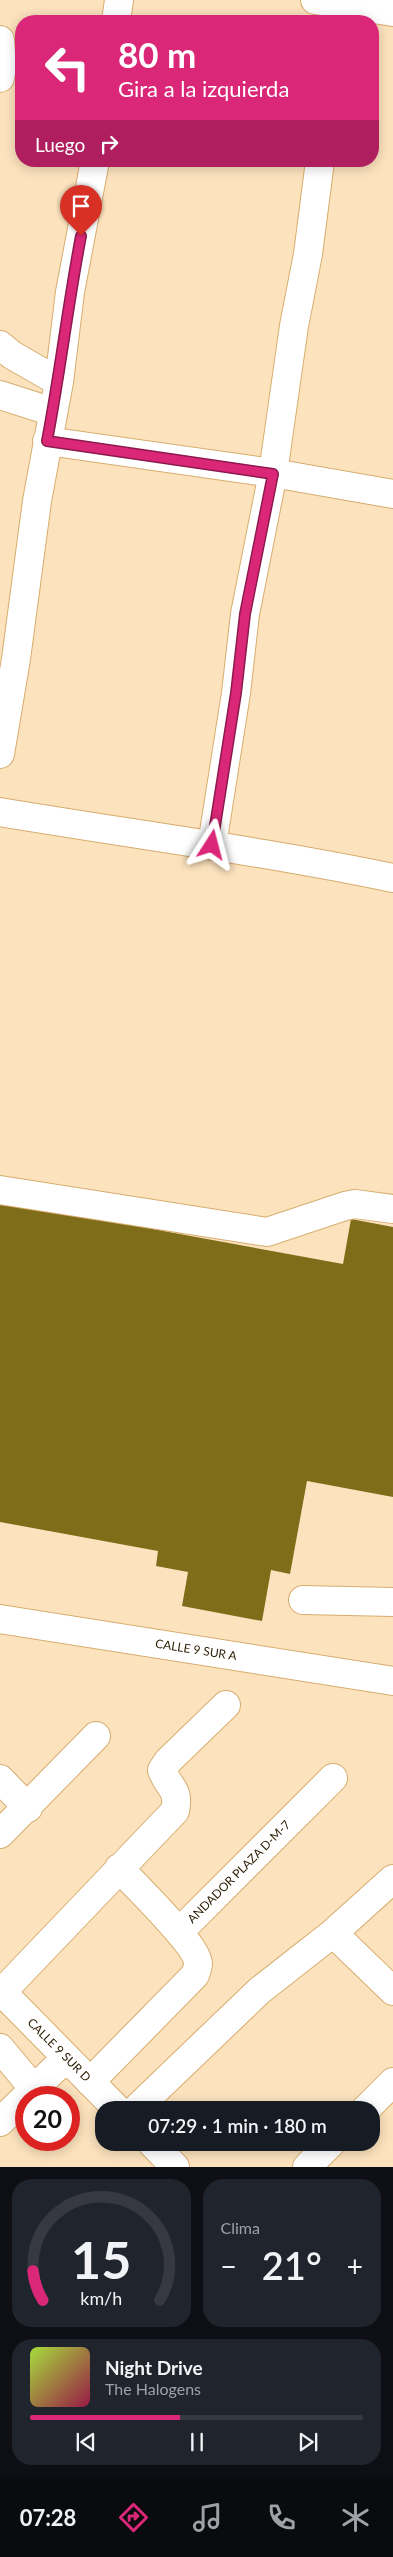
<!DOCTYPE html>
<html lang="es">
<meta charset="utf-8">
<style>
:root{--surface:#171b24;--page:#20242c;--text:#f1f3f6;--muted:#9ea1a6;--line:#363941;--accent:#db2777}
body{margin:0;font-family:Lato,sans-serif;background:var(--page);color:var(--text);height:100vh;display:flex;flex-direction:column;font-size:19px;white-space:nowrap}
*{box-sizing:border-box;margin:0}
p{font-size:16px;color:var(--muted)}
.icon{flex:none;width:28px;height:28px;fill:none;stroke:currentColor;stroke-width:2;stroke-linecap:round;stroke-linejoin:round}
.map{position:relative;height:2167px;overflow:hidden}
.sheet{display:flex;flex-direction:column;gap:12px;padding:12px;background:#0d0f14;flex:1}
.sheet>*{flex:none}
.guide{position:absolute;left:15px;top:15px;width:364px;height:152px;border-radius:20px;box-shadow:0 2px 12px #0003;background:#db2777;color:#fff;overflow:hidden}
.speed{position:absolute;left:15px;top:2086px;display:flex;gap:10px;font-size:25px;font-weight:700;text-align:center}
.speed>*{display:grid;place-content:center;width:65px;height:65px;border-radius:50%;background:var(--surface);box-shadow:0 2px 12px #0003;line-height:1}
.speed .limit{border:8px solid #d22;background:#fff;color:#111}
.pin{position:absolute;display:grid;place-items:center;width:42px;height:42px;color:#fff;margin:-51px -21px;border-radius:50% 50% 50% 0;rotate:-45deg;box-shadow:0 0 5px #0007}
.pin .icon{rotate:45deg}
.me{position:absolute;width:55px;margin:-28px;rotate:9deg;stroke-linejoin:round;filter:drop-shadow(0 0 4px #0008)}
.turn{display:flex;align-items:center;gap:18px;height:105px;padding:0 20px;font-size:22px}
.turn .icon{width:65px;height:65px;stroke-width:2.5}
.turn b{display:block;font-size:35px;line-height:42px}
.then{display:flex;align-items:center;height:48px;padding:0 20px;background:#0003;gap:10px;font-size:19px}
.big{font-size:38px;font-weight:600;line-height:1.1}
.sheet .widget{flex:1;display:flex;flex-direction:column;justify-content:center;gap:8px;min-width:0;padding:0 18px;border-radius:20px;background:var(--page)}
.sheet .dial{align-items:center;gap:0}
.dial svg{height:130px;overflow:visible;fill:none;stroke:var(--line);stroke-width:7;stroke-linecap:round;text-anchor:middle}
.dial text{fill:var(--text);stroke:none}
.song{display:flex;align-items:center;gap:15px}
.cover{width:60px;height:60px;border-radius:8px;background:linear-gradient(135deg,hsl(80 70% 55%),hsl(340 70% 35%))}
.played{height:5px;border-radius:2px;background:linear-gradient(90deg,var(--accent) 45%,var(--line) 45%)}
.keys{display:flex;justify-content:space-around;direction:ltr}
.heat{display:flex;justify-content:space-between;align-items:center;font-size:28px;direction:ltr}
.sheet .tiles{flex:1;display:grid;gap:12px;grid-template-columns:1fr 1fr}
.widget:last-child{grid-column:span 2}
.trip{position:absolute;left:95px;top:2101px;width:285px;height:50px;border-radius:20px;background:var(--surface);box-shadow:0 2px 12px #0003;font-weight:600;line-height:50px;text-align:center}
.tab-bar{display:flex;height:80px;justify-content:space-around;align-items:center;background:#090b0e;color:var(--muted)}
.tab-bar .icon{width:35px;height:35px}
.tab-bar .selected{color:var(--accent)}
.tab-bar b{font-size:22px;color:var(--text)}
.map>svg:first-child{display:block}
.building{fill:#806d1a}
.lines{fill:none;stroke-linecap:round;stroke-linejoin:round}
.minor-casing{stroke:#d7ad6f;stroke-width:30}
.minor{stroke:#fff;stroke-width:28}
.route-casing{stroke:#8e194d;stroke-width:12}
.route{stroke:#db2777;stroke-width:9}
.labels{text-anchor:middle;stroke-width:4;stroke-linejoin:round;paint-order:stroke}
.street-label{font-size:12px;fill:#2b1b02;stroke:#fff}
</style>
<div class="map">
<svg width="393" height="2167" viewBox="0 0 393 2167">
<rect width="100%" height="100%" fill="#fce2bd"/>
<path class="building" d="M0,1201L343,1264L351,1219L393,1227V1497L307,1481L290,1574L271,1570L262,1621L182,1606L188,1572L156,1566L158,1551L0,1522Z"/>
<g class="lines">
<defs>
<path id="minor" d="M315,0L393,12
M116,21L119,0
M0,40L2,67L0,78
M0,345L12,355L59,382
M0,395L53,412
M47,441L273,473L393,494
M0,754L16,659L37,501L59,382L70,292L95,161
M0,812C131,834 263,851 393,878
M212,845L236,693L245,614L273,473L294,326L308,254L320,161
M0,1190L267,1232L345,1206L355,1204L393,1209
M303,1600L393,1602
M0,1619L393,1681
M0,1779L28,1808
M0,1834L96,1736
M179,1932L333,1778
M333,1933L393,1991
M0,1990L118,2110
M2,1992L175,1811C180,1788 168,1788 162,1770L168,1761L226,1705
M0,2048L34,2089
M90,2082L195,1975C196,1972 198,1967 198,1964C198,1946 133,1883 119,1868
M135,2110L259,1991L333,1933L393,1879
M365,2110L393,2082
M0,2122L66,2058
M151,2142L175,2167
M307,2167L332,2142"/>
</defs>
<use href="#minor" class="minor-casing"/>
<use href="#minor" class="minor"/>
</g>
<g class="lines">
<defs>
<path id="route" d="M81,236C68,304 60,373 47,441L273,474L245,614L236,693L212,845"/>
</defs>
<use href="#route" class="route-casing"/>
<use href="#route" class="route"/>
</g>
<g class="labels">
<g class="street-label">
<text transform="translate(196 1650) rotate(9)" y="4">CALLE 9 SUR A</text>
<text transform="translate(239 1872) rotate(-45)" y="4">ANDADOR PLAZA D-M-7</text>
<text transform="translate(59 2050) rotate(45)" y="4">CALLE 9 SUR D</text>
</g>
</g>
</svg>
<div class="speed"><div class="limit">20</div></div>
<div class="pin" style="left:81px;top:236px;background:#d93025"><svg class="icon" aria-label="arrive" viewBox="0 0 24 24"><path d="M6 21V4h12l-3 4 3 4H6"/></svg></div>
<svg class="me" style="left:212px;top:845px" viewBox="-20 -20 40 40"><path d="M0-17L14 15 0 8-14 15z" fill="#db2777" stroke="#fff" stroke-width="4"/></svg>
<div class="trip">07:29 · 1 min · 180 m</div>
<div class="guide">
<div class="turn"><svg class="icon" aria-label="left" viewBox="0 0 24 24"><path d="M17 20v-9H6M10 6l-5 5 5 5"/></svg><div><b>80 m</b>Gira a la izquierda</div></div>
<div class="then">Luego<svg class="icon" aria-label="right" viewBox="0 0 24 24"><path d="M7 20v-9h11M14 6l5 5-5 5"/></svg></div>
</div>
</div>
<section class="sheet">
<div class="tiles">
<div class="widget dial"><svg viewBox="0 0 100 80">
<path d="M14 69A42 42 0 1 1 86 69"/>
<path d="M14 69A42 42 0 0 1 8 51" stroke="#db2777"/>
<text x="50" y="56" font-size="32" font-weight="700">15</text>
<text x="50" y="72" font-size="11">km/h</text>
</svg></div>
<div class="widget"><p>Clima</p>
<div class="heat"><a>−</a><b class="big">21°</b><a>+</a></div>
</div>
<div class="widget">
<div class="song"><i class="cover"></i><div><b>Night Drive</b><p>The Halogens</p></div></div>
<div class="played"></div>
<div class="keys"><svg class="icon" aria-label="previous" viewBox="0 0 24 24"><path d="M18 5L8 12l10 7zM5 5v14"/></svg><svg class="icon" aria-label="pause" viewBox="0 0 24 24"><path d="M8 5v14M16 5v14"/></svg><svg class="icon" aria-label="next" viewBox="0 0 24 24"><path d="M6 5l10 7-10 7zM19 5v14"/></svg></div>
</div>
</div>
</section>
<nav class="tab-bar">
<b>07:28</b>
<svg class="icon selected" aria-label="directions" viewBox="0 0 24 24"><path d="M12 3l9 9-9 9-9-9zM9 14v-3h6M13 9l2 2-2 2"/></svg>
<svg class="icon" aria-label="music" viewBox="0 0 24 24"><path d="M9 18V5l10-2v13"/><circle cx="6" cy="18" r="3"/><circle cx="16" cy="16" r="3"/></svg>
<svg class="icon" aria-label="phone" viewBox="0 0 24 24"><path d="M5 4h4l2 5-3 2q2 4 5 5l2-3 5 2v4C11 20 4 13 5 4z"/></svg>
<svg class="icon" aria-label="climate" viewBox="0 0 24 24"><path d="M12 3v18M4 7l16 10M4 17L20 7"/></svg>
</nav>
